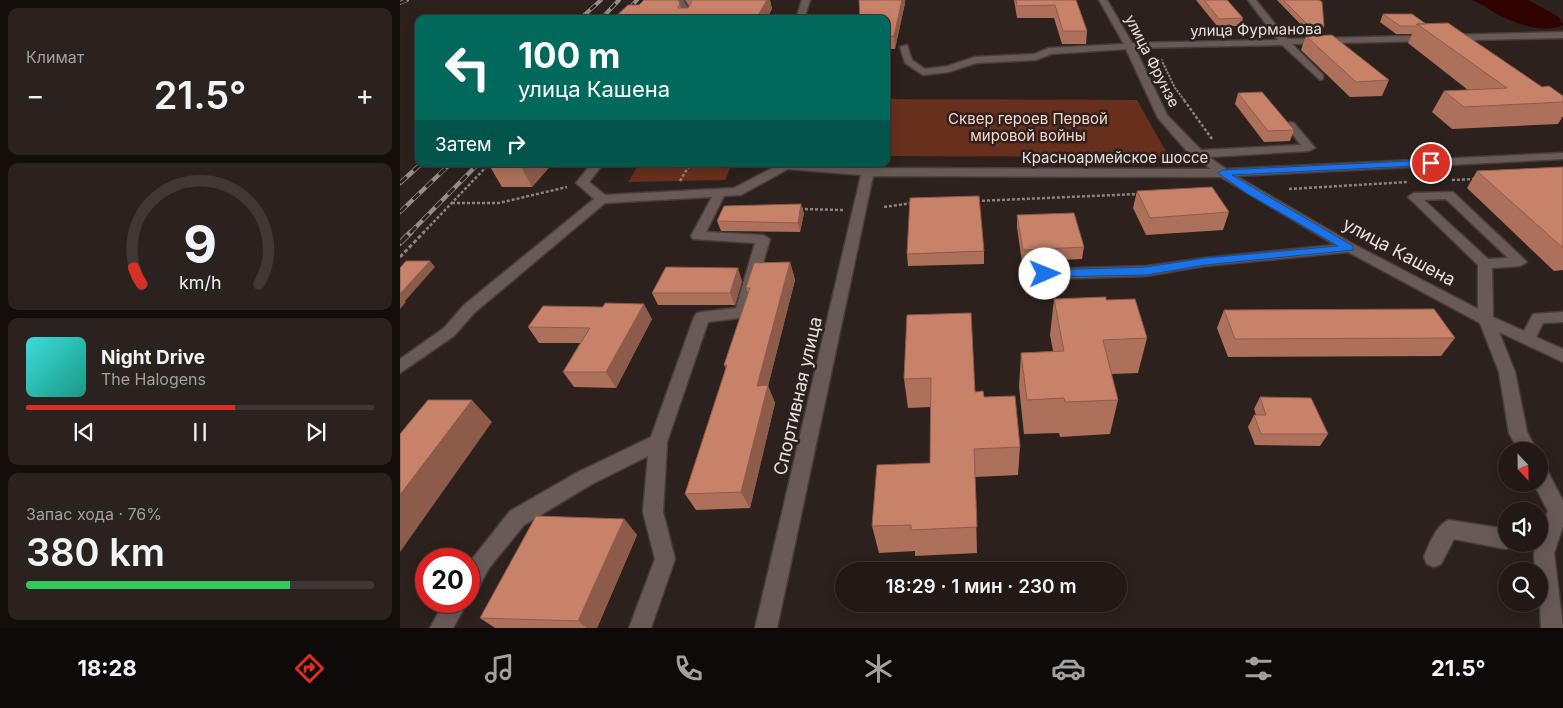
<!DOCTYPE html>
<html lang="ru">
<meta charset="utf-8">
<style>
:root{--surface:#221916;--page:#2a221f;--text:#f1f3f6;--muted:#a2a0a1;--line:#3f3835;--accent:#d93025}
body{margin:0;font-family:Inter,sans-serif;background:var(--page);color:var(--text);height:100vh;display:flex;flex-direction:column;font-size:19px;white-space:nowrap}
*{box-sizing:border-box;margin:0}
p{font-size:16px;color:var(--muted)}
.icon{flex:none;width:28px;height:28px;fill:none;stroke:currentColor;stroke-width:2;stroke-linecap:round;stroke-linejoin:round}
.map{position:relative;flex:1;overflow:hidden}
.panel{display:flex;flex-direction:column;gap:8px;padding:8px;background:#130e0c;width:400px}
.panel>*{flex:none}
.guide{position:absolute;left:15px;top:15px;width:475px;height:152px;border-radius:10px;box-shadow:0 2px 12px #0003,0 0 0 1px var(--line);background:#00695c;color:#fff;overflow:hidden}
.needle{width:32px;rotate:158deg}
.fabs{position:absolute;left:1098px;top:442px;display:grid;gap:10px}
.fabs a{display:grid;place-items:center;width:50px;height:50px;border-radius:50%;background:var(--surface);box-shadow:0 2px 12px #0003,0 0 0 1px var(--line);font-size:25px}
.speed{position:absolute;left:15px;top:548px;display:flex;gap:10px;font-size:25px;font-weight:700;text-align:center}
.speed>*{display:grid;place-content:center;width:65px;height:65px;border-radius:50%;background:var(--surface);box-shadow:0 2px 12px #0003,0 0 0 1px var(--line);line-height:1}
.speed .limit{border:8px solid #d22;background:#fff;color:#111}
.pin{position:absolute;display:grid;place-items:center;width:42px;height:42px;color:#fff;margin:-21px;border:2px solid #fff;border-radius:50%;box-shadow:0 1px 5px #0007}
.me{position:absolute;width:55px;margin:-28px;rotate:89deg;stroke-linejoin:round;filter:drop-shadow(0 0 4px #0008)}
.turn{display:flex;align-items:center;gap:18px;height:105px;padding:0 20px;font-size:22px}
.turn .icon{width:65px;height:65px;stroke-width:2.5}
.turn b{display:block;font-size:35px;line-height:42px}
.then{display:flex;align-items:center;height:48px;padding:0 20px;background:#0003;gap:10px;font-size:19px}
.big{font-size:38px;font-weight:600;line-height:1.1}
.panel .tile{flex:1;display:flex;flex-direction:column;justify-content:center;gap:8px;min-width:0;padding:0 18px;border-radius:10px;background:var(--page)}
.panel .dial{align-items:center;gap:0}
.dial svg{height:130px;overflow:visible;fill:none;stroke:var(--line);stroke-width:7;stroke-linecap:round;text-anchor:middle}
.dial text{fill:var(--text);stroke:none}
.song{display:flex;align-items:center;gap:15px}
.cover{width:60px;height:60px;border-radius:8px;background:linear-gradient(135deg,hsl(180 70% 55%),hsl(170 70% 35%))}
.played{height:5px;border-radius:2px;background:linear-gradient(90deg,var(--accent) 60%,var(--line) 60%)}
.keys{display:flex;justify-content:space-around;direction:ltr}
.heat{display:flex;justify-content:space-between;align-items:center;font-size:28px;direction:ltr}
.charge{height:8px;border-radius:4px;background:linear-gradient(90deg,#34c759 76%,var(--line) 0)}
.trip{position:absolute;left:435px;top:562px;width:292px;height:50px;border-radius:25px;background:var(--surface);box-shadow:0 2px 12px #0003,0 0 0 1px var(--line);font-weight:600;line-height:50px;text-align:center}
.tabs{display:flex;height:80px;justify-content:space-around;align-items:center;background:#0e0a09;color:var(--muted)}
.tabs .icon{width:35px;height:35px}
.tabs .active{color:var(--accent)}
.tabs b{font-size:22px;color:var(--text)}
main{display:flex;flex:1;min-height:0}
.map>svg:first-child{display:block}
.green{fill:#682f1c}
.water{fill:#2f0300}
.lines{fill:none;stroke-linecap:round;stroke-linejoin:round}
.minor-casing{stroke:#483d3a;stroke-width:3}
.path-far2{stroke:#8c827e;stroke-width:2;stroke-dasharray:2.5 1;stroke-linecap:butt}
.path-far1{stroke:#8c827e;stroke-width:2.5;stroke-dasharray:3 2;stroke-linecap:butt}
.path{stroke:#8c827e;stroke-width:3;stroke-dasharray:4 2.5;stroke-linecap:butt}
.minor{fill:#695a56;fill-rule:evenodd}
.rail-far2-casing{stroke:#978d89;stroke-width:4}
.rail-far1-casing{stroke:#978d89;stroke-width:4.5}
.rail-casing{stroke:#978d89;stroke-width:5.5}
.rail-far2{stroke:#2d211d;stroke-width:2.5;stroke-dasharray:7;stroke-linecap:butt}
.rail-far1{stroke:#2d211d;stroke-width:3;stroke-dasharray:9;stroke-linecap:butt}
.rail{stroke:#2d211d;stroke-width:4;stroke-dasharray:11;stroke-linecap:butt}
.wall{fill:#ad705b}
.shaded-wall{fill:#8d5b4a}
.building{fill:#c9826a;stroke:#8d5b4a}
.route{fill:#1a73e8;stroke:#114b97}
.labels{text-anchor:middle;stroke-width:5;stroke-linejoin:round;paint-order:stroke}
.far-street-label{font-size:15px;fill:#e9e0dd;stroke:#2d211d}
.far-park-label{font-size:15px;fill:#fed4c7;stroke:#2d211d}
.street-label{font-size:18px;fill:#e9e0dd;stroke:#2d211d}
</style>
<main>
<section class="panel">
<div class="tile"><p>Климат</p>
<div class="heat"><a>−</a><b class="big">21.5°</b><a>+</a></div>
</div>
<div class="tile dial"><svg viewBox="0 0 100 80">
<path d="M14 69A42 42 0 1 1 86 69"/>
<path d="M14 69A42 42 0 0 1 9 59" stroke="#d93025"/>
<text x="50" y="56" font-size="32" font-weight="700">9</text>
<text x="50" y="72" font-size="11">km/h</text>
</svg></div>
<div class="tile">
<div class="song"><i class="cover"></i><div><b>Night Drive</b><p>The Halogens</p></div></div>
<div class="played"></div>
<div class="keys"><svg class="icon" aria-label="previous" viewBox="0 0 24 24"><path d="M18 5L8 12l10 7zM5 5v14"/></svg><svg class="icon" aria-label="pause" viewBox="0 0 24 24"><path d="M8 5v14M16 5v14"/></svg><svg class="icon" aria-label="next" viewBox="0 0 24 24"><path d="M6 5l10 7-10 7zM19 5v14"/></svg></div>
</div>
<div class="tile"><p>Запас хода · 76%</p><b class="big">380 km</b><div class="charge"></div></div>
</section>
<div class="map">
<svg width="1163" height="628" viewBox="0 0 1163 628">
<rect width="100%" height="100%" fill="#2d211d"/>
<path class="green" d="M486,99L737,100L769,157L491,156L486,155Z
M239,164H332L325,180L228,182Z"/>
<path class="water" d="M1070,0H1128L1159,17L1163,25C1147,34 1117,24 1101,16C1090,11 1082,3 1070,0Z"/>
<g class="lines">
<defs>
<path id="minor" d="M275,0H283L294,16L292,19H283L286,16Z
M402,0H410L404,19H396Z
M699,0H707L732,43L878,40L848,0H856L887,39L1163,32V38L892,44L923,75V79L920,80L882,45L735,48L767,115L801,150L901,145L885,125L890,122L894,123L915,148L909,151L809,157L826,169L1163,153V159L836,176L955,245L1078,309V265L1008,197L1014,193L1053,192L1127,262L1120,266L1092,268L1093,317L1124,331L1133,314L1163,312V322L1143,323L1136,337L1163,349V362L1099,332L1115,372L1127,432L1137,451H1119L1109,433L1099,372L1080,323L948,252L805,266L746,276L645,279L638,274L645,269L746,266L805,258L935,245L821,177L473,176L377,628H355L461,175L388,169L341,195L324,196L306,232L363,235L370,239L347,317L308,322L267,442L263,512L275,559L251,628H229L255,559L243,512L248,456L192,484L124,525L89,568L77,590L69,593V563L110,511L178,472L251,437L294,317L297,313L302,312L336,308L355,243L293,239L291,236L312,197L205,203L74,313L54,336L0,373V359L44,328L64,305L194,199L176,183L191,164H203L189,182L205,195L334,188L380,164L468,168L811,169L785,149L758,118L726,49L651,54L636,60L576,63L549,72L523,75L505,63L500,47L507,45L512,60L525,69L548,66L575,57L634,54L649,48L724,44ZM1046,199L1108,258L1088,259L1024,200Z
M1139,466L1146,468L1163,501V526L1154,553L1163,628H1141L1139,571H1135L1134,553L1148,511L1134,484H1139Z
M1049,520L1106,529V544H1114L1106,549L1054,539L1041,564L1034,567L1027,564L1024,557C1029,545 1036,525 1049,520Z
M45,601H68L53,628H30Z"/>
</defs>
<use href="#minor" class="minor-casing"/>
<path class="path-far2" d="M761,59L775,88L785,101"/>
<path class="path-far1" d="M784,100L812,139
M1052,180L1076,179
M280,181L290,164
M889,189L1008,182
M577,201L738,194
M52,203H99L167,187
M484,207L513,203
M400,209L443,210
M23,233L89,164"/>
<path class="path" d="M0,257L24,232"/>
<use href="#minor" class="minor"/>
<defs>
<path id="rail-far2" d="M0,3L7,0
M180,19L201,0
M201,19L219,0
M220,19L237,0"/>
<path id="rail-far1" d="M0,183L21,164
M0,212L50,164
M10,233L78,164"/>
<path id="rail" d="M0,243L11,232"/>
</defs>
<use href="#rail-far2" class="rail-far2-casing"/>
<use href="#rail-far1" class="rail-far1-casing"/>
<use href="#rail" class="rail-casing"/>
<use href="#rail-far2" class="rail-far2"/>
<use href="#rail-far1" class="rail-far1"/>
<use href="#rail" class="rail"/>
</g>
<path class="wall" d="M285,0H370L372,9L366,19H213L280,3L281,8H288L289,6Z
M614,0H676L687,31L686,44H662L654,18H617Z
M796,0H827L843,18L841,26H817Z
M877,0H919L924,26L922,31L908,32Z
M505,3L495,49H486V19Z
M983,14L1026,24L1163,102V116L1158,124L1052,129L1032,112L1044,91L1068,90L1008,43L1012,34H996L980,22Z
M906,36L989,80L982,96L950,97L901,50Z
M838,93L894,130L890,141L864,142L835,104Z
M91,164H152L132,187H102L89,165Z
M1163,167V270L1154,271L1067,188L1077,171Z
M737,191L829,212L823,230L746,235L733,208Z
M404,213L400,232L321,231L317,221Z
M617,215L684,247L682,259L622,262L617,227Z
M584,251V264L508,266L507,254Z
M390,262L395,280L368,386L375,403L350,508L296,510L285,494L326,368L324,365L348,293L346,288Z
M342,281L335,305H258L252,293Z
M654,299L706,300L747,338L738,373L711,374L718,400L710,434L660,437L659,433L624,434L619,387L621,353L653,351L650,335Z
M203,307L252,319L216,388L174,387L163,372L180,343H139L128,327Z
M824,310L1055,338L1041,356L828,357L817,328Z
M507,315L575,392L584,397L620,447L618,475L575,477L577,553L515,556V551L479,553L472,526L530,463V407L508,408L504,379Z
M860,397L928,434L920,446L855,445L848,427L854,415H856L854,409Z
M224,519L237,535L197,628H95L80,618Z"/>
<path class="shaded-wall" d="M367,0H370L372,9L366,19H356Z
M502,0H505V3L495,49L494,36Z
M121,164H152L132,187L120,165Z
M401,204L404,213L400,232L398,223Z
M30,261L35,267L5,301L6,302L0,309V294Z
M390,262L395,280L368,386L375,403L350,508L341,492L357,386Z
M338,268L342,281L335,305L330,293Z
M244,304L252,319L216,388L206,372Z
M72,400L92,422L0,552V495Z
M224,519L237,535L197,628H187L178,621Z"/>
<path class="building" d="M244,0H278L280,3L278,8H288L292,2L290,0H367L356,19H213L228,5H239Z
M459,0H502L494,36L486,37V19H460Z
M616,0H676L687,31H663L655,5L617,6Z
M804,0H827L843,18L819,19Z
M883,0H919L922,2L924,26L910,27Z
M983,14H1012L1026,24H1017L1016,26H1000Z
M1048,23L1142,87L1149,86L1163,96V102L1064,107L1044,91L1107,88L1017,24Z
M932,35L989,80L956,82L906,36Z
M862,92L894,130L868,131L838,93Z
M91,164H121L120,165H89Z
M1163,167V248L1077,171Z
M812,187L829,212L750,218L737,191Z
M579,196L584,251L507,254L510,198Z
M401,204L398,223L317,221L324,206Z
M674,213L684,247L623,250L617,215Z
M6,261H30L0,294V268Z
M390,262L357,386L368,385L341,492L285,494L327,365H324L350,288H346L354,263Z
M266,267L338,268L330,293H252Z
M706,297V300L735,299L747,338L703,340L718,400L665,402L664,398L627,400L621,353L664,351L654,299Z
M205,303L244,304L206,372H163L190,328L128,327L143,306L203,307Z
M1034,309L1055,338L835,339L824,310Z
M571,313L575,392L583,391L584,397L615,396L620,447L574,449L577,527L511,530V525L472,526L477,465L530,463L531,378L504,379L507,315Z
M860,397L911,398L928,434H861L854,415H866Z
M28,400H72L0,495V434Z
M136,516L224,519L178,621L80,618Z"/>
<path class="route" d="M1031,160L1035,163L1034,165L832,175L953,246V250L805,265L746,275L645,277L640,274L645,270L746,267L805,258L938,246L846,193L818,173L823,170Z"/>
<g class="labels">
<g class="far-street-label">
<text transform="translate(856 30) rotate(-1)" y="5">улица Фурманова</text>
<text transform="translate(752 61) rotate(63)" y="5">улица Фрунзе</text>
<text x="715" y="163">Красноармейское шоссе</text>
</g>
<g class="far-park-label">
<text x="628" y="124">Сквер героев Первой<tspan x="628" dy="17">мировой войны</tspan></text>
</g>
<g class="street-label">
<text transform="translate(999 252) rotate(28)" y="6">улица Кашена</text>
<text transform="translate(398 396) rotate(-77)" y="6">Спортивная улица</text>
</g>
</g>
</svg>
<div class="fabs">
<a><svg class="needle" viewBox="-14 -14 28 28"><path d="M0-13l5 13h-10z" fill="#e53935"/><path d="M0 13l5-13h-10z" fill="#a2a0a1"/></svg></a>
<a><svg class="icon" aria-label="sound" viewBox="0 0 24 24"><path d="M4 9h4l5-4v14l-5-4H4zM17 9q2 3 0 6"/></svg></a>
<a><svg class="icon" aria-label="search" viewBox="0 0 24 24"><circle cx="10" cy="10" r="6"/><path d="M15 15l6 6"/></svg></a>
</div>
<div class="speed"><div class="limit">20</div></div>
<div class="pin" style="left:1031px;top:163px;background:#d93025"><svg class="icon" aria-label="arrive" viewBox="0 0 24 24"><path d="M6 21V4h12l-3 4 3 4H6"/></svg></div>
<svg class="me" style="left:645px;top:274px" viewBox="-20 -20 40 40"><circle r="19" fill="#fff"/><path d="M0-13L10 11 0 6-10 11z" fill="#1a73e8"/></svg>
<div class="trip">18:29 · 1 мин · 230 m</div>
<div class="guide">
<div class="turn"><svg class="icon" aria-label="left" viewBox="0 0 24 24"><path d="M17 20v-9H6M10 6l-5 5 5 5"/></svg><div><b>100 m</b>улица Кашена</div></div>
<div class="then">Затем<svg class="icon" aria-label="right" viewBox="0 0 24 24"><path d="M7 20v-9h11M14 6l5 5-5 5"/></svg></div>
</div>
</div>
</main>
<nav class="tabs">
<b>18:28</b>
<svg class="icon active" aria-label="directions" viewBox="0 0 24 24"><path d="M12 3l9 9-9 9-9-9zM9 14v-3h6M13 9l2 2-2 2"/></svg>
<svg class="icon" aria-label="music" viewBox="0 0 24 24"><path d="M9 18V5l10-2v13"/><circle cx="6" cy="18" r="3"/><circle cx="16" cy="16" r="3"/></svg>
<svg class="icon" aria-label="phone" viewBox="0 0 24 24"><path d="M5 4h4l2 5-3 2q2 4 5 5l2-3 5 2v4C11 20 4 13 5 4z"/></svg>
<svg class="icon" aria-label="climate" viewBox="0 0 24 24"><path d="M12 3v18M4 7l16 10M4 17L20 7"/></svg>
<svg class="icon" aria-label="car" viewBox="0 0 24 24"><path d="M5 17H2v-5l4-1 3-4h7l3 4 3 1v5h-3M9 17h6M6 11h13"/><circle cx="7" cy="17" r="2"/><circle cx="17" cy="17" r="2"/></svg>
<svg class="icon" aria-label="filters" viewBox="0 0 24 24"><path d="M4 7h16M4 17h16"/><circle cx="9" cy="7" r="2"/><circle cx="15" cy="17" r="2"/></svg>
<b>21.5°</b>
</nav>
